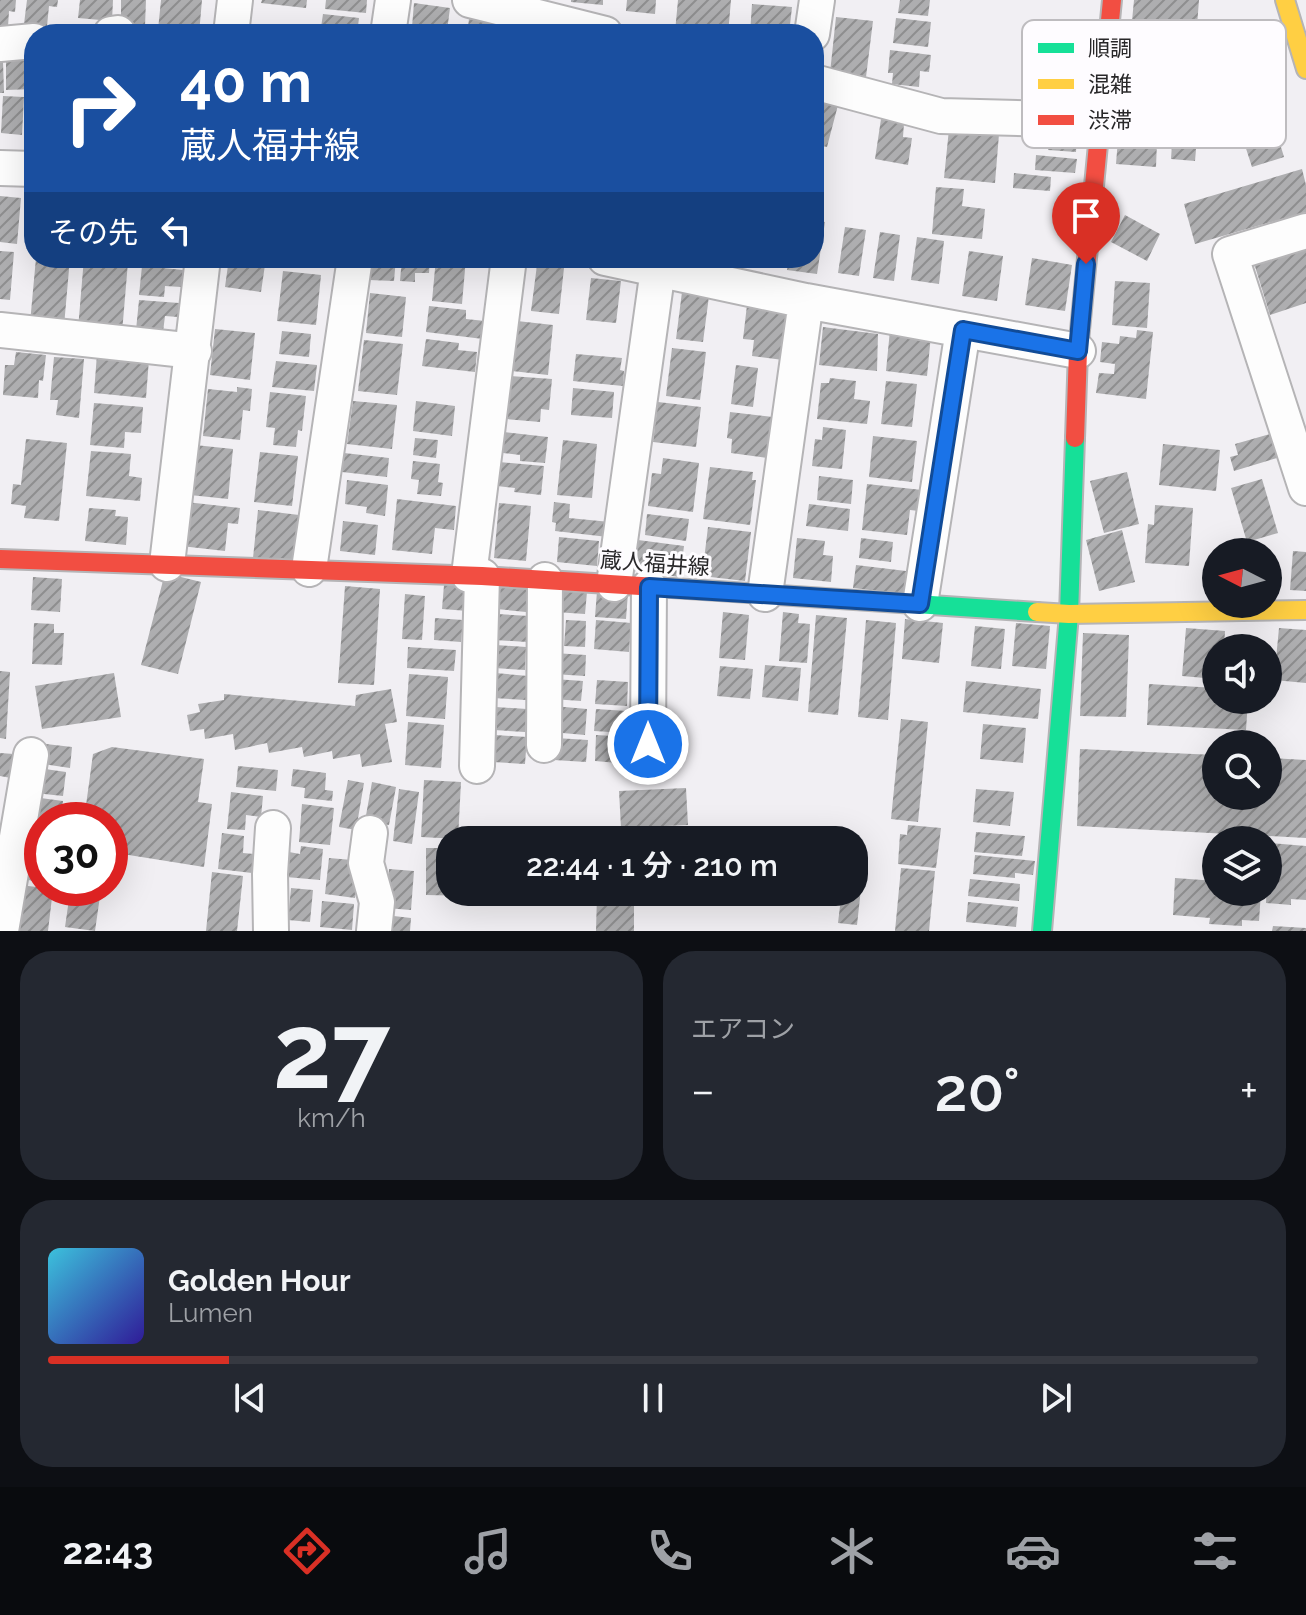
<!DOCTYPE html>
<html lang="ja">
<meta charset="utf-8">
<style>
:root{--surface:#171b24;--page:#242831;--text:#f1f3f6;--muted:#9ea1a6;--line:#363941;--accent:#d93025}
body{margin:0;font-family:Raleway,"Noto Sans JP",sans-serif;background:var(--page);color:var(--text);height:100vh;display:flex;flex-direction:column;font-size:30px;white-space:nowrap}
*{box-sizing:border-box;margin:0}
p{font-size:26px;color:var(--muted)}
.icon{flex:none;width:44px;height:44px;fill:none;stroke:currentColor;stroke-width:2;stroke-linecap:round;stroke-linejoin:round}
.map{position:relative;height:931px;overflow:hidden}
.panel{display:flex;flex-direction:column;gap:20px;padding:20px;background:#0d0f14;flex:1}
.panel>*{flex:none}
.guide{position:absolute;left:24px;top:24px;width:800px;height:244px;border-radius:32px;box-shadow:0 8px 32px #0002;background:#1a4fa0;color:#fff;overflow:hidden}
.needle{width:52px;rotate:276deg}
.buttons{position:absolute;left:1202px;top:538px;display:grid;gap:16px}
.buttons a{display:grid;place-items:center;width:80px;height:80px;border-radius:50%;background:var(--surface);box-shadow:0 8px 32px #0002;font-size:40px}
.speed{position:absolute;left:24px;top:802px;display:flex;gap:16px;font-size:40px;font-weight:700;text-align:center}
.speed>*{display:grid;place-content:center;width:104px;height:104px;border-radius:50%;background:var(--surface);box-shadow:0 8px 32px #0002;line-height:1}
.speed .limit{border:12px solid #d22;background:#fff;color:#111}
.pin{position:absolute;display:grid;place-items:center;width:68px;height:68px;color:#fff;margin:-82px -34px;border-radius:50% 50% 50% 0;rotate:-45deg;box-shadow:0 0 8px #0007}
.pin .icon{rotate:45deg}
.me{position:absolute;width:88px;margin:-44px;rotate:0deg;stroke-linejoin:round;filter:drop-shadow(0 0 6px #0008)}
.turn{display:flex;align-items:center;gap:28px;height:168px;padding:0 24px;font-size:36px}
.turn .icon{width:104px;height:104px;stroke-width:2.5}
.turn b{display:block;font-size:56px;line-height:68px}
.then{display:flex;align-items:center;height:76px;padding:0 24px;background:#0003;gap:16px;font-size:30px}
.big{font-size:60px;font-weight:600;line-height:1.1}
.panel .tile{flex:1;display:flex;flex-direction:column;justify-content:center;gap:12px;min-width:0;padding:0 28px;border-radius:32px;background:var(--page)}
.panel .dial{align-items:center;gap:0}
.dial b{font-size:104px;line-height:1}
.song{display:flex;align-items:center;gap:24px}
.cover{width:96px;height:96px;border-radius:12px;background:linear-gradient(135deg,hsl(190 70% 55%),hsl(250 70% 35%))}
.played{height:8px;border-radius:4px;background:linear-gradient(90deg,var(--accent) 15%,var(--line) 15%)}
.keys{display:flex;justify-content:space-around;direction:ltr}
.heat{display:flex;justify-content:space-between;align-items:center;font-size:44px;direction:ltr}
.panel .tiles{flex:1;display:grid;gap:20px;grid-template-columns:1fr 1fr}
.tile:last-child{grid-column:span 2}
.trip{position:absolute;left:436px;top:826px;width:432px;height:80px;border-radius:32px;background:var(--surface);box-shadow:0 8px 32px #0002;font-weight:600;line-height:80px;text-align:center}
.menu{display:flex;height:128px;justify-content:space-around;align-items:center;background:#090b0e;color:var(--muted)}
.menu .icon{width:56px;height:56px}
.menu .on{color:var(--accent)}
.menu b{font-size:36px;color:var(--text)}
.map>svg:first-child{display:block}
.building{fill:url(#building-hatch)}
.lines{fill:none;stroke-linecap:round;stroke-linejoin:round}
.street-casing{stroke:#b5b4b6;stroke-width:38}
.fast-casing{stroke:#b5b4b6;stroke-width:22}
.slow-casing{stroke:#b5b4b6;stroke-width:22}
.jam-casing{stroke:#b5b4b6;stroke-width:22}
.street{stroke:#fdfdfd;stroke-width:34}
.fast{stroke:#16e098;stroke-width:18}
.slow{stroke:#ffcf43;stroke-width:18}
.jam{stroke:#f24e42;stroke-width:18}
.route-casing{stroke:#114b97;stroke-width:20}
.route{stroke:#1a73e8;stroke-width:14}
.labels{text-anchor:middle;stroke-width:6;stroke-linejoin:round;paint-order:stroke}
.street-label{font-size:22px;fill:#282729;stroke:#fefcff}
.key{fill:#fefcff;stroke:#bebcbf;stroke-width:2}
.key-label{font-size:22px;fill:#282729}
</style>
<div class="map">
<svg width="1306" height="931" viewBox="0 0 1306 931">
<defs>
<pattern id="building-hatch" width="6" height="6" patternUnits="userSpaceOnUse" patternTransform="scale(2)"><rect width="6" height="6" fill="#aeaeb0"/><path d="M-1 1l2-2M0 6l6-6M5 7l2-2" fill="none" stroke="#8e8e8f"/></pattern>
</defs>
<rect width="100%" height="100%" fill="#f1eff3"/>
<path class="building" d="M0,0H16L15,12L9,11L8,27L0,26Z
M27,0H58L57,7L49,6L47,26L24,24Z
M80,0H113L112,21L78,18Z
M121,0H146L145,26L126,25V16H121Z
M161,0H202L199,34L158,30Z
M262,0H307L306,8L261,3Z
M326,0H367L366,13L325,9Z
M571,0H603V5L571,2Z
M627,0H656L655,14L626,11Z
M678,0H731L728,34L675,32Z
M900,0H930L928,16L898,13Z
M1134,0H1199L1197,26L1132,21Z
M414,3L450,8L447,31L412,27Z
M752,4L792,7L789,34H750Z
M323,14L359,18L357,34H320Z
M836,17L873,21L866,77L830,73Z
M896,18L931,22L928,47L893,43Z
M469,19L503,23L502,34H467Z
M890,50L931,55L929,72L920,71L919,87L892,84L893,73H888Z
M6,56H29V69H34V89L6,90Z
M0,61H3L4,93H0Z
M3,96L24,97L22,135L1,133Z
M814,99L838,105L827,147L814,144Z
M1174,113L1199,115L1195,161L1171,159Z
M1272,117L1284,157L1252,167L1239,127Z
M881,119L904,123L903,137L912,138L908,165L875,159Z
M949,129L999,134L995,183L944,178Z
M1050,132L1077,135L1076,152L1048,150Z
M1118,139L1157,142L1156,167L1116,164Z
M1036,155L1077,159L1075,173L1035,170Z
M1302,169L1306,185V212L1195,244L1184,204Z
M1014,173L1051,177L1050,191L1013,188Z
M936,187L964,189L962,206L985,209L982,239L932,234Z
M0,196L21,198L17,244L0,242Z
M1125,215L1160,234L1147,261L1111,242Z
M814,220L825,222L817,274L787,270L789,258H814Z
M845,227L866,230L859,276L838,273Z
M880,232L900,235L894,281L873,278Z
M917,237L944,241L939,284L911,280Z
M1306,243V303L1270,315L1253,260Z
M0,251L14,252L10,300L0,299Z
M969,251L1003,256L997,301L962,296Z
M36,258H70L64,326L30,323Z
M84,258L128,262L122,333L78,329Z
M229,258H266L261,292L225,287Z
M286,258H328V266L285,261Z
M370,258H396L394,281L369,280Z
M402,258H430L429,273H415V282L400,281Z
M436,258H466L462,304L432,301Z
M744,258H766V263Z
M1032,258L1072,265L1065,311L1025,305Z
M537,265L564,268L559,314L531,311Z
M142,266L183,270L181,287L165,286L164,297L139,295Z
M283,271L321,275L316,325L277,321Z
M591,278L621,281L616,323L586,320Z
M1115,281L1150,283L1147,328L1112,325Z
M682,292L709,296L703,342L676,339Z
M370,293L406,297L402,337L366,333Z
M139,300L179,303L178,317L165,316L163,332L136,330Z
M747,305L789,311L783,360L752,356L754,340L743,339Z
M429,306L466,310V319L485,321L483,339L426,332Z
M517,321L553,325L548,375L512,371Z
M823,327L878,334L877,371L819,365Z
M215,329L255,333L250,380L210,375Z
M890,330L931,335L927,376L886,371Z
M1137,330L1153,332L1146,399L1096,393L1099,373L1114,374L1115,364L1100,362L1102,342L1119,344L1120,336L1136,338Z
M282,331L311,334L309,357L279,354Z
M426,339L459,343L458,350L477,352L475,372L422,366Z
M364,340L403,344L397,395L358,391Z
M672,348L706,352L700,400L666,396Z
M16,352L46,355L43,381L39,380L38,398L3,395L5,365H14Z
M97,354L149,359L146,398L94,393Z
M576,354L622,358L620,370L624,371L623,386L573,381Z
M54,357L84,359L79,418L56,415L58,400H50Z
M276,361L317,365L314,391L272,387Z
M736,365L758,368L753,407L731,404Z
M510,376L552,379L549,410L541,409L540,422L506,419Z
M830,378L856,381L854,399L870,401L867,424L817,419L821,383H829Z
M886,381L917,384L912,427L881,424Z
M237,387L252,389L250,411L243,410L240,440L203,436L208,389L237,392Z
M573,388L614,392L612,418L571,415Z
M270,392L306,396L302,431L298,430L296,447L273,445L275,428L266,427Z
M353,401L397,405L392,449L347,444Z
M416,401L455,406L452,436L413,431Z
M658,402L701,407L696,447L653,442Z
M94,403L143,407L141,433L125,432L124,448L90,445Z
M730,412L773,417L768,458L731,453L732,439L727,438Z
M823,427L846,430L842,469L812,466L815,439L822,440Z
M504,432L548,437L545,463L520,461V455L503,453Z
M1270,434L1277,458L1234,471L1230,457L1238,455L1235,444Z
M873,436L917,441L912,482L869,477Z
M415,438L438,440L436,458L413,455Z
M26,439L67,443L59,521L24,518L26,506L11,504L13,484L21,485Z
M563,440L597,444L592,498L557,495Z
M1163,444L1220,450L1216,491L1159,485Z
M195,445L233,449L228,499L190,495Z
M91,451L131,454L129,476L142,478L140,501L86,496Z
M260,452L298,456L292,506L254,502Z
M344,453L389,458L387,477L342,472Z
M663,458L699,463L693,512L648,506L652,473L661,474Z
M413,461L440,464L438,482L443,483L441,496L417,494L419,480L411,479Z
M499,462L544,466L541,495L514,492L515,488L497,486Z
M710,467L753,472L752,480H756L750,525L703,519Z
M1127,472L1139,524L1104,533L1090,481Z
M819,476L853,480L851,504L817,500Z
M1262,479L1278,533L1247,542L1231,488Z
M347,480L388,485L385,516L366,513L367,507L345,504Z
M867,484L922,490L919,511L910,510L907,535L862,530Z
M397,499L456,506L454,530L435,528L432,554L392,550Z
M186,502L240,508L238,524L228,523L225,551L181,546Z
M554,502L570,504L569,518L610,522L608,537L555,531L556,523L552,522Z
M499,503L531,506L526,561L494,558Z
M809,504L850,509L848,531L806,526Z
M1155,505L1193,508L1189,566L1145,563L1148,524L1154,525Z
M89,508L116,510L115,516L128,517L126,545L85,541Z
M258,510L299,515L294,562L253,558Z
M647,514L689,519L686,541L645,535Z
M343,521L378,525L375,555L340,551Z
M708,527L751,532L745,581L702,576Z
M1122,530L1135,582L1099,591L1086,540Z
M559,537L599,541L597,566L557,562Z
M797,538L825,541L823,555L833,556L831,582L793,578Z
M861,538L893,542L891,562L859,558Z
M638,540L684,546L680,577L634,571Z
M1293,551L1306,552V591L1290,590Z
M1268,556H1273L1272,591H1268Z
M856,565L906,571L904,594L853,588Z
M165,573L201,582L178,674L141,665Z
M33,577L62,579L60,612L31,610Z
M498,583L528,585L526,612L497,609Z
M444,585L470,587L468,611L442,609Z
M345,586L380,589L374,685L338,683Z
M557,590L587,592L585,614L555,612Z
M597,591L628,593L626,619L595,617Z
M405,594L425,596L422,640L402,639Z
M723,612L749,615L745,660L719,658Z
M783,612L799,614L798,623L810,624L807,663L779,661Z
M497,614L529,616L527,642L494,640Z
M816,615L847,618L838,715L808,712Z
M435,618L463,620L461,642L434,640Z
M905,619L943,623L939,663L902,659Z
M566,620L586,621L585,647L564,646Z
M596,620L631,623L629,652L594,649Z
M866,620L896,623L888,720L858,717Z
M34,623L54,624V633H64L62,665L32,664Z
M1016,623L1050,626L1046,669L1012,666Z
M975,626L1005,629L1001,669L971,666Z
M1186,628L1225,631L1224,648H1216V679L1182,676Z
M1279,628L1306,630V683L1274,680Z
M1083,633L1129,635L1126,717L1080,716Z
M496,645L526,647L525,670L494,668Z
M408,647L456,650L454,671L407,668Z
M554,653L586,655L585,676L553,674Z
M765,665L801,668L798,701L762,697Z
M720,666L753,669L750,699L717,696Z
M0,671L10,672L6,739L0,738Z
M114,673L121,717L42,729L35,686Z
M495,673L528,676L526,700L493,698Z
M409,674L448,677L445,719L406,716Z
M554,679L583,681L581,701L552,699Z
M597,680L628,682L627,706L595,704Z
M966,681L1041,689L1038,719L963,712Z
M1149,684L1216,688V700H1248L1246,730L1147,725Z
M391,689L397,722L385,724L392,762L362,767L360,754L333,759L332,751L304,757L302,747L269,753L267,743L235,750L233,734L205,739L204,729L190,731L187,715L200,712L198,704L224,700V694L355,706L356,695Z
M553,706L587,709L585,735L551,732Z
M496,707L527,709L525,732L494,730Z
M596,709L627,711L626,733L594,731Z
M901,719L928,722L918,822L891,819Z
M408,722L444,725L441,768L405,765Z
M983,724L1026,728L1023,763L980,759Z
M495,735L527,737L525,764L493,762Z
M596,735L631,737L629,764L595,761Z
M556,738L588,740L586,762L554,760Z
M46,744L72,747L70,768L43,764Z
M112,747L204,759L198,802L212,804L204,867L110,852V820H84L93,754Z
M1080,749L1216,755V796H1268V758L1306,760V838L1077,826Z
M0,753L14,754L11,778L0,776Z
M238,766L278,770L276,791L236,787Z
M38,768L66,772L63,796L35,793Z
M293,769L326,773L325,790L333,791L332,801L304,798L305,788L291,786Z
M348,780L364,783L356,830L339,827Z
M424,780L461,782L458,839L421,837Z
M372,782L396,787L389,825L365,821Z
M686,788L688,825L621,828L619,791Z
M399,789L419,792L412,844L393,841Z
M976,789L1014,792L1010,826L973,822Z
M231,792L263,796L261,817L246,815L245,830L227,829Z
M33,797L63,801L61,820H30Z
M302,804L334,808L330,845L299,842Z
M908,825L941,828L936,868L898,864L900,834L907,835Z
M33,831L42,832V882L21,879Z
M976,832L1025,836L1022,856L974,852Z
M222,833L244,836L243,853L254,854L252,873L218,869Z
M703,835L735,838V840H703Z
M1269,843L1306,846V900L1291,899V905L1266,903Z
M301,846L323,849L320,880L286,877L289,852L300,854Z
M426,848H450V892H473V896L426,895Z
M854,850L865,852L857,925L838,923L840,906L730,894V892H854Z
M975,855L1035,861L1033,875L1015,873V878L973,874Z
M329,858L352,860L358,869L355,898L325,894Z
M901,868L935,871L929,931H895Z
M389,869L414,871L411,910L386,908Z
M212,872L243,876L237,931H206Z
M1175,878L1216,881V892H1261L1259,921L1242,920V926L1209,924L1210,918L1173,915Z
M970,879L1020,884L1019,901L968,896Z
M20,885L53,889L48,931H14Z
M291,888L313,890L310,922L288,920Z
M70,892L100,896L95,931L65,927Z
M619,892H645L644,900H634V931H596L597,894L619,895Z
M697,892H718L716,906L696,904Z
M322,901L354,904L352,930L320,927Z
M968,902L1018,907L1016,927L966,922Z
M385,915L411,918L410,931H383Z
M1273,926L1306,928V931H1272Z"/>
<g class="lines">
<defs>
<path id="street" d="M470,0L605,34
M111,34L118,33
M231,34L235,0
M388,34L393,0
M812,34L817,0
M0,44L34,41
M814,82L941,116L1100,120
M0,168L34,169
M1306,231L1230,254L1306,488
M605,258L806,301L1078,351
M0,330L194,351
M167,564L203,258
M309,569L355,258
M469,575L509,258
M614,584L658,269
M765,594L806,301
M920,604L963,330
M648,744L649,587
M544,745L545,580
M477,766L482,576
M370,833L366,863L377,902L374,931
M1,931L31,755
M271,931L270,874L273,828"/>
<path id="fast" d="M688,589L1037,612
M1042,931L1069,614L1075,438"/>
<path id="slow" d="M1285,0L1306,69
M1037,612L1069,614L1306,610"/>
<path id="jam" d="M1075,438L1078,351L1112,0
M0,559L482,576L688,589"/>
</defs>
<use href="#street" class="street-casing"/>
<use href="#fast" class="fast-casing"/>
<use href="#slow" class="slow-casing"/>
<use href="#jam" class="jam-casing"/>
<use href="#street" class="street"/>
<use href="#fast" class="fast"/>
<use href="#slow" class="slow"/>
<use href="#jam" class="jam"/>
</g>
<g class="lines">
<defs>
<path id="route" d="M648,744L649,587L920,604L963,330L1078,351L1086,264"/>
</defs>
<use href="#route" class="route-casing"/>
<use href="#route" class="route"/>
</g>
<g class="labels">
<g class="street-label">
<text transform="translate(655 563) rotate(4)" y="8">蔵人福井線</text>
</g>
</g>
<rect x="1022" y="20" width="264" height="128" rx="12" class="key"/>
<rect x="1038" y="43" width="36" height="10" fill="#16e098"/>
<rect x="1038" y="79" width="36" height="10" fill="#ffcf43"/>
<rect x="1038" y="115" width="36" height="10" fill="#f24e42"/>
<g class="key-label">
<text x="1088" y="56">順調</text>
<text x="1088" y="92">混雑</text>
<text x="1088" y="128">渋滞</text>
</g>
</svg>
<div class="buttons">
<a><svg class="needle" viewBox="-14 -14 28 28"><path d="M0-13l5 13h-10z" fill="#e53935"/><path d="M0 13l5-13h-10z" fill="#9ea1a6"/></svg></a>
<a><svg class="icon" aria-label="sound" viewBox="0 0 24 24"><path d="M4 9h4l5-4v14l-5-4H4zM17 9q2 3 0 6"/></svg></a>
<a><svg class="icon" aria-label="search" viewBox="0 0 24 24"><circle cx="10" cy="10" r="6"/><path d="M15 15l6 6"/></svg></a>
<a><svg class="icon" aria-label="layers" viewBox="0 0 24 24"><path d="M12 4l9 5-9 5-9-5zM3 14l9 5 9-5"/></svg></a>
</div>
<div class="speed"><div class="limit">30</div></div>
<div class="pin" style="left:1086px;top:264px;background:#d93025"><svg class="icon" aria-label="arrive" viewBox="0 0 24 24"><path d="M6 21V4h12l-3 4 3 4H6"/></svg></div>
<svg class="me" style="left:648px;top:744px" viewBox="-20 -20 40 40"><circle r="17" fill="#1a73e8" stroke="#fff" stroke-width="3"/><path d="M0-11L8 9 0 5-8 9z" fill="#fff"/></svg>
<div class="trip">22:44 · 1 分 · 210 m</div>
<div class="guide">
<div class="turn"><svg class="icon" aria-label="right" viewBox="0 0 24 24"><path d="M7 20v-9h11M14 6l5 5-5 5"/></svg><div><b>40 m</b>蔵人福井線</div></div>
<div class="then">その先<svg class="icon" aria-label="left" viewBox="0 0 24 24"><path d="M17 20v-9H6M10 6l-5 5 5 5"/></svg></div>
</div>
</div>
<section class="panel">
<div class="tiles">
<div class="tile dial"><b>27</b><p>km/h</p></div>
<div class="tile"><p>エアコン</p>
<div class="heat"><a>−</a><b class="big">20°</b><a>+</a></div>
</div>
<div class="tile">
<div class="song"><i class="cover"></i><div><b>Golden Hour</b><p>Lumen</p></div></div>
<div class="played"></div>
<div class="keys"><svg class="icon" aria-label="previous" viewBox="0 0 24 24"><path d="M18 5L8 12l10 7zM5 5v14"/></svg><svg class="icon" aria-label="pause" viewBox="0 0 24 24"><path d="M8 5v14M16 5v14"/></svg><svg class="icon" aria-label="next" viewBox="0 0 24 24"><path d="M6 5l10 7-10 7zM19 5v14"/></svg></div>
</div>
</div>
</section>
<nav class="menu">
<b>22:43</b>
<svg class="icon on" aria-label="directions" viewBox="0 0 24 24"><path d="M12 3l9 9-9 9-9-9zM9 14v-3h6M13 9l2 2-2 2"/></svg>
<svg class="icon" aria-label="music" viewBox="0 0 24 24"><path d="M9 18V5l10-2v13"/><circle cx="6" cy="18" r="3"/><circle cx="16" cy="16" r="3"/></svg>
<svg class="icon" aria-label="phone" viewBox="0 0 24 24"><path d="M5 4h4l2 5-3 2q2 4 5 5l2-3 5 2v4C11 20 4 13 5 4z"/></svg>
<svg class="icon" aria-label="climate" viewBox="0 0 24 24"><path d="M12 3v18M4 7l16 10M4 17L20 7"/></svg>
<svg class="icon" aria-label="car" viewBox="0 0 24 24"><path d="M5 17H2v-5l4-1 3-4h7l3 4 3 1v5h-3M9 17h6M6 11h13"/><circle cx="7" cy="17" r="2"/><circle cx="17" cy="17" r="2"/></svg>
<svg class="icon" aria-label="filters" viewBox="0 0 24 24"><path d="M4 7h16M4 17h16"/><circle cx="9" cy="7" r="2"/><circle cx="15" cy="17" r="2"/></svg>
</nav>
